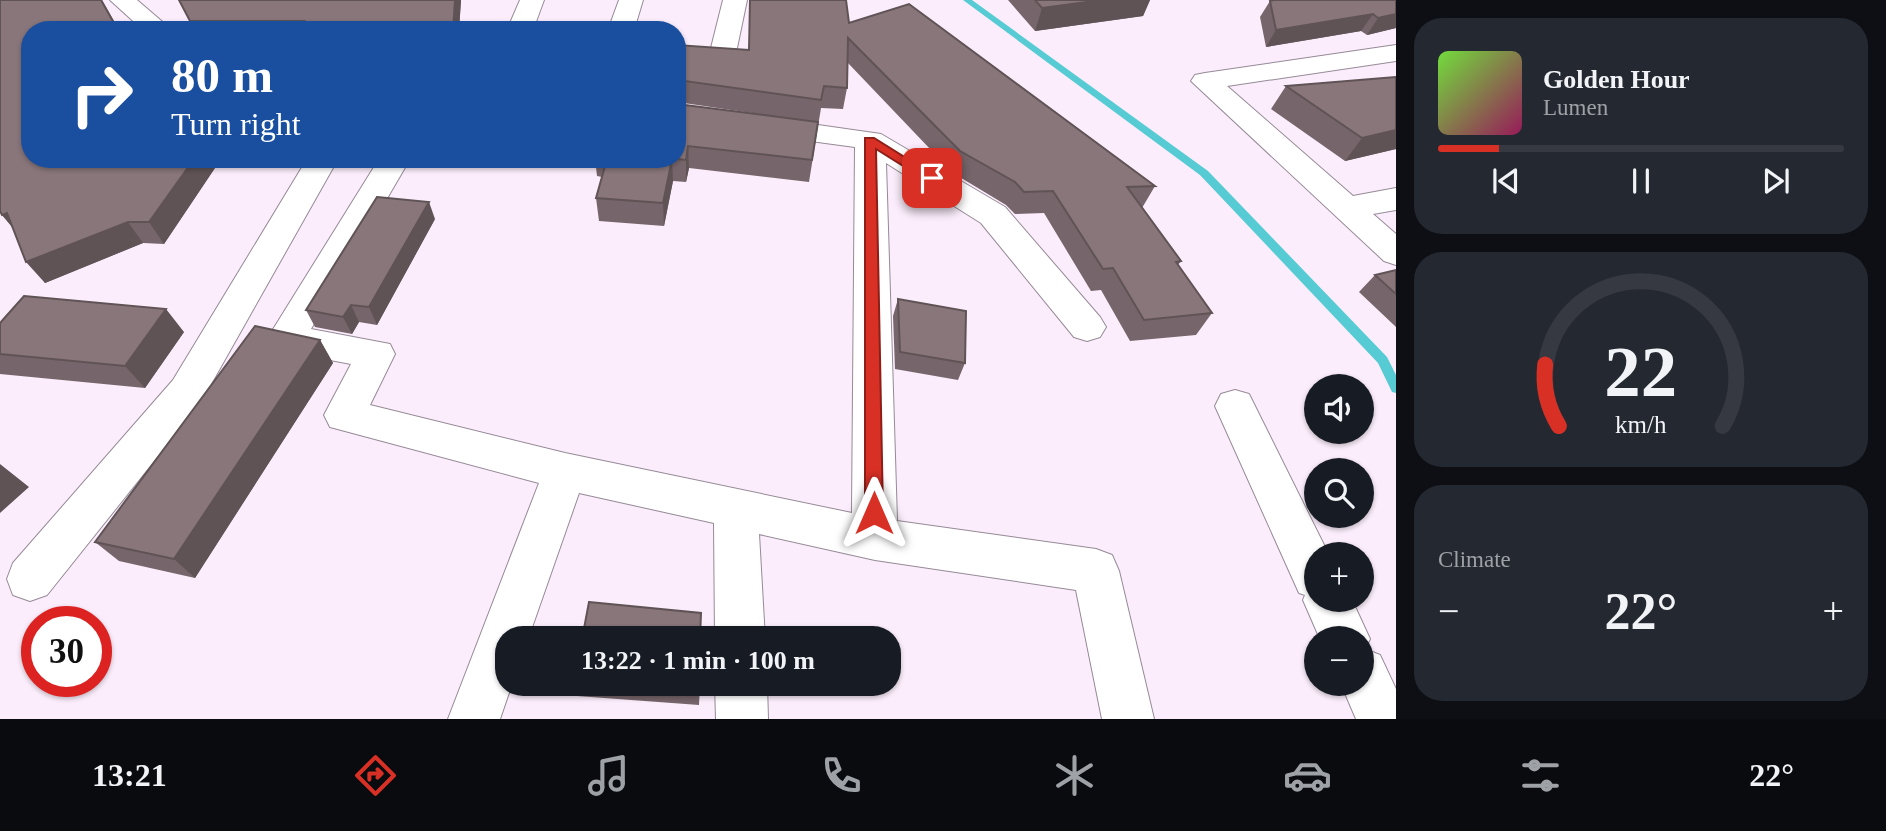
<!DOCTYPE html>
<meta charset="utf-8">
<style>
:root{--surface:#171b24;--page:#242831;--text:#f1f3f6;--muted:#9ea1a6;--line:#363941;--accent:#d93025}
body{margin:0;font-family:Georgia,serif;background:var(--page);color:var(--text);height:100vh;display:flex;flex-direction:column;font-size:26px;white-space:nowrap}
*{box-sizing:border-box;margin:0}
p{font-size:23px;color:var(--muted)}
.icon{flex:none;width:38px;height:38px;fill:none;stroke:currentColor;stroke-width:2;stroke-linecap:round;stroke-linejoin:round}
.map{position:relative;flex:1;overflow:hidden}
.sheet{display:flex;flex-direction:column;gap:18px;padding:18px;background:#0d0f14;width:490px}
.sheet>*{flex:none}
.hud{position:absolute;left:21px;top:21px;width:665px;height:147px;border-radius:28px;box-shadow:0 2px 5px #0004;background:#1a4fa0;color:#fff;overflow:hidden}
.fabs{position:absolute;left:1304px;top:374px;display:grid;gap:14px}
.fabs a{display:grid;place-items:center;width:70px;height:70px;border-radius:50%;background:var(--surface);box-shadow:0 2px 5px #0004;font-size:35px}
.speed{position:absolute;left:21px;top:606px;display:flex;gap:14px;font-size:35px;font-weight:700;text-align:center}
.speed>*{display:grid;place-content:center;width:91px;height:91px;border-radius:50%;background:var(--surface);box-shadow:0 2px 5px #0004;line-height:1}
.speed .limit{border:10px solid #d22;background:#fff;color:#111}
.pin{position:absolute;display:grid;place-items:center;width:60px;height:60px;color:#fff;margin:-30px;border-radius:14px;box-shadow:0 4px 10px #0006}
.me{position:absolute;width:77px;margin:-38px;rotate:0deg;stroke-linejoin:round;filter:drop-shadow(0 0 5px #0008)}
.turn{display:flex;align-items:center;gap:24px;height:147px;padding:0 35px;font-size:32px}
.turn .icon{width:91px;height:91px;stroke-width:2.5}
.turn b{display:block;font-size:49px;line-height:60px}
.big{font-size:52px;font-weight:600;line-height:1.1}
.sheet .card{flex:1;display:flex;flex-direction:column;justify-content:center;gap:10px;min-width:0;padding:0 24px;border-radius:28px;background:var(--page)}
.sheet .dial{align-items:center;gap:0}
.dial svg{height:182px;overflow:visible;fill:none;stroke:var(--line);stroke-width:7;stroke-linecap:round;text-anchor:middle}
.dial text{fill:var(--text);stroke:none}
.song{display:flex;align-items:center;gap:21px}
.cover{width:84px;height:84px;border-radius:10px;background:linear-gradient(135deg,hsl(100 70% 55%),hsl(330 70% 35%))}
.played{height:7px;border-radius:4px;background:linear-gradient(90deg,var(--accent) 15%,var(--line) 15%)}
.keys{display:flex;justify-content:space-around;direction:ltr}
.heat{display:flex;justify-content:space-between;align-items:center;font-size:38px;direction:ltr}
.trip{position:absolute;left:495px;top:626px;width:406px;height:70px;border-radius:28px;background:var(--surface);box-shadow:0 2px 5px #0004;font-weight:600;line-height:70px;text-align:center}
.tab-bar{display:flex;height:112px;justify-content:space-around;align-items:center;background:#090b0e;color:var(--muted)}
.tab-bar .icon{width:49px;height:49px}
.tab-bar .active{color:var(--accent)}
.tab-bar b{font-size:32px;color:var(--text)}
main{display:flex;flex:1;min-height:0}
.map>svg:first-child{display:block}
.lines{fill:none;stroke-linecap:round;stroke-linejoin:round}
.stream{fill:#57cbd4;fill-rule:evenodd}
.minor-casing{stroke:#968a97;stroke-width:2}
.minor{fill:#fff;fill-rule:evenodd}
.wall{fill:#76656a}
.shaded-wall{fill:#605356}
.building{fill:#89767b;stroke:#605356;stroke-width:2}
.route{fill:#d93025;stroke:#8d1f18;stroke-width:2}
</style>
<main>
<div class="map">
<svg width="1396" height="719" viewBox="0 0 1396 719">
<rect width="100%" height="100%" fill="#fbedfb"/>
<g class="lines">
<path class="stream" d="M963,0H972L1208,171L1387,357L1396,375V393L1392,392L1378,363L1200,175Z"/>
<defs>
<path id="minor" d="M110,0H137L172,30H143Z
M520,0H544L533,30H507Z
M619,0H643L634,30H608Z
M723,0H747L737,48L733,54H715L711,48Z
M1396,45V61L1227,86L1353,196L1396,188V210L1373,214L1396,234V265L1384,261L1191,81L1195,75L1205,73Z
M677,105L881,134L1005,207L1100,317L1106,327L1100,337L1087,341L1074,337L981,223L886,163L897,521L1096,549L1112,555L1119,571L1154,719H1102L1076,590L875,560L759,534L765,639H715L714,523L579,493L528,639H508V684H512L500,719H448L539,483L330,427L324,415L351,364L273,349L267,339L379,159H410L311,329L390,344L395,354L370,405L565,453L852,513L855,147L677,123Z
M307,159H338L201,402L47,595L30,601L13,595L7,579L13,563L173,380Z
M1235,390L1249,394L1329,555H1316V600H1352L1370,639L1365,649L1380,655L1396,689V719H1356L1341,684H1362V639H1320L1303,600L1305,595L1299,593L1215,406L1221,394Z
M715,684H767L768,719H716Z"/>
</defs>
<use href="#minor" class="minor-casing"/>
<use href="#minor" class="minor"/>
</g>
<path class="wall" d="M0,0H102L119,30H30L221,159L164,244L143,243L45,283L12,227L2,215Z
M179,0H461L459,30H195Z
M750,0H846L849,23L1155,186L1142,208L1181,261L1178,265L1212,313L1196,335L1130,341L1101,290L1091,291L1044,213L1015,214L1006,205L953,173L848,63L847,88L843,109L821,108L809,182L689,168L686,182L673,181L664,226L599,221L596,198L602,177L597,176L595,159H677V104L792,119L677,102V45L749,50Z
M1008,0H1150L1143,16L1035,31Z
M1396,0V28L1367,35L1361,31L1266,47L1260,17L1270,1Z
M1286,86L1396,149L1345,161L1271,109Z
M435,219L377,325L359,322L352,334L315,327L306,310Z
M1396,270V327L1359,292L1375,275Z
M898,299L965,363L958,380L895,369L893,316Z
M0,323L184,332L145,388L0,374Z
M320,340L333,363L195,578L119,561L95,542Z
M573,684H700L699,705L577,696Z"/>
<path class="shaded-wall" d="M455,0H461L459,30H453Z
M1102,0H1150L1143,16L1035,31L1042,8Z
M1373,14L1361,31L1266,47L1276,30Z
M1396,14V28L1367,35L1378,18Z
M1396,130V149L1345,161L1362,138Z
M688,146L689,168L686,182V160Z
M194,159H221L164,244L149,222Z
M672,159L673,181L664,226L663,203Z
M429,202L435,219L377,325L369,307Z
M7,213L20,236L2,215Z
M128,222L143,243L45,283L26,262Z
M351,305L359,322L352,334L343,317Z
M166,309L184,332L145,388L125,366Z
M320,340L333,363L195,578L174,559Z
M0,464L29,487L0,513Z"/>
<path class="building" d="M0,0H101L118,30H30V159H194L149,222H128L26,262L7,213L2,215L0,211Z
M179,0H455L453,30H296L304,21H190Z
M750,0H846L849,23L909,4L1155,186L1127,187L1181,261L1176,262L1212,313L1144,320L1113,268L1103,269L1053,191L1024,192L1015,182L960,151L848,38L847,88L824,86L821,100L677,80V45L749,50Z
M1035,0H1102L1042,8Z
M1274,0H1396V14L1378,18L1373,14L1276,30L1270,1Z
M1396,77V130L1362,138L1286,86Z
M677,104L818,122L812,160L688,146L686,160L677,159Z
M607,159H672L663,203L596,198Z
M377,197L429,202L369,307L351,305L343,317L306,310Z
M1396,270V294L1375,275Z
M24,296L166,309L125,366L0,354V323Z
M898,299L966,311L965,363L900,352Z
M255,326L320,340L174,559L95,542Z
M589,602L701,613L700,639H582Z
M573,684H700L699,695L573,685Z"/>
<path class="route" d="M865,138H874L938,178L927,181L876,149L883,513L881,519L874,521L868,519L865,513Z"/>
</svg>
<div class="fabs">
<a><svg class="icon" aria-label="sound" viewBox="0 0 24 24"><path d="M4 9h4l5-4v14l-5-4H4zM17 9q2 3 0 6"/></svg></a>
<a><svg class="icon" aria-label="search" viewBox="0 0 24 24"><circle cx="10" cy="10" r="6"/><path d="M15 15l6 6"/></svg></a>
<a>+</a>
<a>−</a>
</div>
<div class="speed"><div class="limit">30</div></div>
<div class="pin" style="left:932px;top:178px;background:#d93025"><svg class="icon" aria-label="arrive" viewBox="0 0 24 24"><path d="M6 21V4h12l-3 4 3 4H6"/></svg></div>
<svg class="me" style="left:874px;top:513px" viewBox="-20 -20 40 40"><path d="M0-17L14 15 0 8-14 15z" fill="#d93025" stroke="#fff" stroke-width="4"/></svg>
<div class="trip">13:22 · 1 min · 100 m</div>
<div class="hud">
<div class="turn"><svg class="icon" aria-label="right" viewBox="0 0 24 24"><path d="M7 20v-9h11M14 6l5 5-5 5"/></svg><div><b>80 m</b>Turn right</div></div>
</div>
</div>
<section class="sheet">
<div class="card">
<div class="song"><i class="cover"></i><div><b>Golden Hour</b><p>Lumen</p></div></div>
<div class="played"></div>
<div class="keys"><svg class="icon" aria-label="previous" viewBox="0 0 24 24"><path d="M18 5L8 12l10 7zM5 5v14"/></svg><svg class="icon" aria-label="pause" viewBox="0 0 24 24"><path d="M8 5v14M16 5v14"/></svg><svg class="icon" aria-label="next" viewBox="0 0 24 24"><path d="M6 5l10 7-10 7zM19 5v14"/></svg></div>
</div>
<div class="card dial"><svg viewBox="0 0 100 80">
<path d="M14 69A42 42 0 1 1 86 69"/>
<path d="M14 69A42 42 0 0 1 8 42" stroke="#d93025"/>
<text x="50" y="56" font-size="32" font-weight="700">22</text>
<text x="50" y="72" font-size="11">km/h</text>
</svg></div>
<div class="card"><p>Climate</p>
<div class="heat"><a>−</a><b class="big">22°</b><a>+</a></div>
</div>
</section>
</main>
<nav class="tab-bar">
<b>13:21</b>
<svg class="icon active" aria-label="directions" viewBox="0 0 24 24"><path d="M12 3l9 9-9 9-9-9zM9 14v-3h6M13 9l2 2-2 2"/></svg>
<svg class="icon" aria-label="music" viewBox="0 0 24 24"><path d="M9 18V5l10-2v13"/><circle cx="6" cy="18" r="3"/><circle cx="16" cy="16" r="3"/></svg>
<svg class="icon" aria-label="phone" viewBox="0 0 24 24"><path d="M5 4h4l2 5-3 2q2 4 5 5l2-3 5 2v4C11 20 4 13 5 4z"/></svg>
<svg class="icon" aria-label="climate" viewBox="0 0 24 24"><path d="M12 3v18M4 7l16 10M4 17L20 7"/></svg>
<svg class="icon" aria-label="car" viewBox="0 0 24 24"><path d="M5 17H2v-5l4-1 3-4h7l3 4 3 1v5h-3M9 17h6M6 11h13"/><circle cx="7" cy="17" r="2"/><circle cx="17" cy="17" r="2"/></svg>
<svg class="icon" aria-label="filters" viewBox="0 0 24 24"><path d="M4 7h16M4 17h16"/><circle cx="9" cy="7" r="2"/><circle cx="15" cy="17" r="2"/></svg>
<b>22°</b>
</nav>
